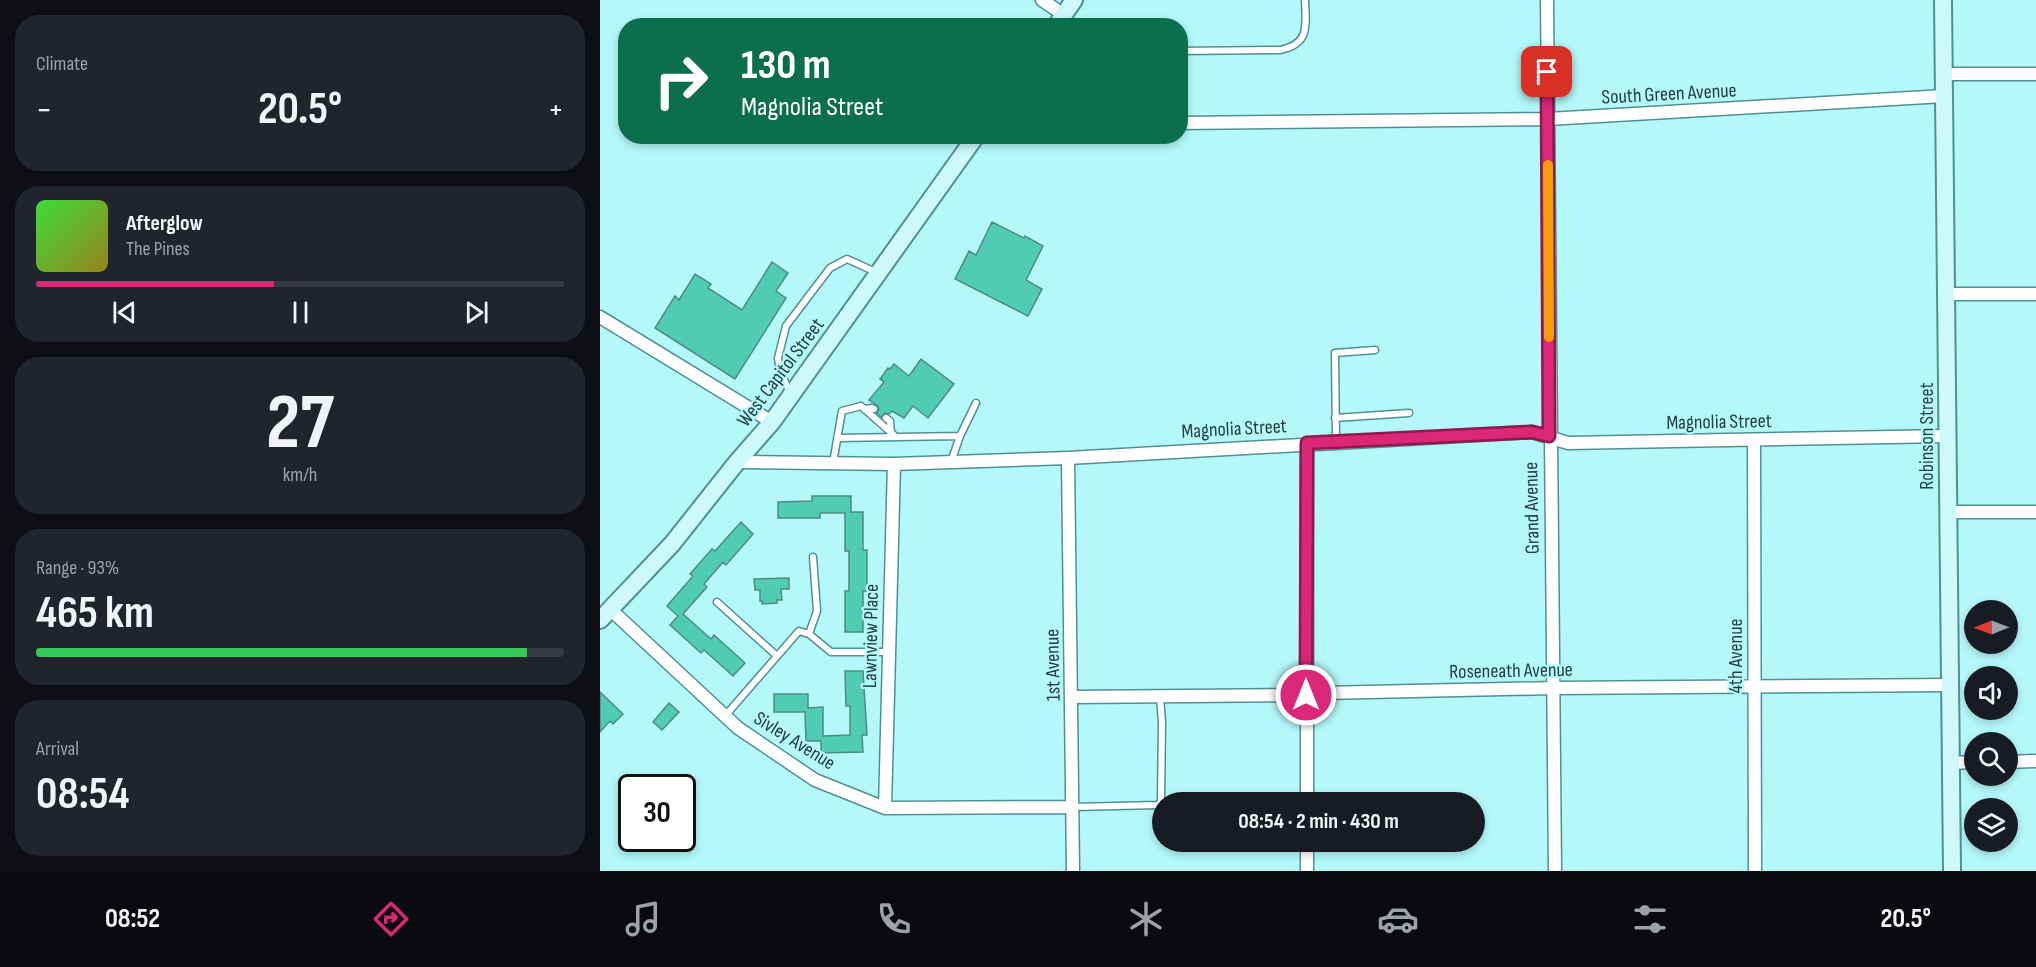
<!DOCTYPE html>
<meta charset="utf-8">
<style>
:root{--surface:#171b24;--page:#20242c;--text:#f1f3f6;--muted:#9ea1a6;--line:#363941;--accent:#db2777}
body{margin:0;font-family:"Sofia Sans Condensed",sans-serif;background:var(--page);color:var(--text);height:100vh;display:flex;flex-direction:column;font-size:22px;white-space:nowrap}
*{box-sizing:border-box;margin:0}
p{font-size:20px;color:var(--muted)}
.icon{flex:none;width:33px;height:33px;fill:none;stroke:currentColor;stroke-width:2;stroke-linecap:round;stroke-linejoin:round}
.map{position:relative;flex:1;overflow:hidden}
.details{display:flex;flex-direction:column;gap:15px;padding:15px;background:#0d0f14;width:600px}
.details>*{flex:none}
.hud{position:absolute;left:18px;top:18px;width:570px;height:126px;border-radius:24px;box-shadow:0 3px 9px #0003;background:#0b6e4f;color:#fff;overflow:hidden}
.needle{width:39px;rotate:269deg}
.buttons{position:absolute;left:1364px;top:600px;display:grid;gap:12px}
.buttons a{display:grid;place-items:center;width:54px;height:54px;border-radius:50%;background:var(--surface);box-shadow:0 3px 9px #0003;font-size:30px}
.speed{position:absolute;left:18px;top:774px;display:flex;gap:12px;font-size:30px;font-weight:700;text-align:center}
.speed>*{display:grid;place-content:center;width:78px;height:78px;border-radius:50%;background:var(--surface);box-shadow:0 3px 9px #0003;line-height:1}
.speed .limit{border:3px solid #111;border-radius:9px;background:#fff;color:#111}
.pin{position:absolute;display:grid;place-items:center;width:51px;height:51px;color:#fff;margin:-26px;border-radius:12px;box-shadow:0 3px 9px #0006}
.me{position:absolute;width:66px;margin:-33px;rotate:0deg;stroke-linejoin:round;filter:drop-shadow(0 0 4px #0008)}
.turn{display:flex;align-items:center;gap:21px;height:126px;padding:0 24px;font-size:27px}
.turn .icon{width:78px;height:78px;stroke-width:2.5}
.turn b{display:block;font-size:42px;line-height:51px}
.big{font-size:45px;font-weight:700;line-height:1.1}
.details .tile{flex:1;display:flex;flex-direction:column;justify-content:center;gap:9px;min-width:0;padding:0 21px;border-radius:24px;background:var(--page)}
.details .dial{align-items:center;gap:0}
.dial b{font-size:78px;line-height:1}
.song{display:flex;align-items:center;gap:18px}
.cover{width:72px;height:72px;border-radius:9px;background:linear-gradient(135deg,hsl(120 70% 55%),hsl(50 70% 35%))}
.played{height:6px;border-radius:3px;background:linear-gradient(90deg,var(--accent) 45%,var(--line) 45%)}
.keys{display:flex;justify-content:space-around;direction:ltr}
.heat{display:flex;justify-content:space-between;align-items:center;font-size:33px;direction:ltr}
.charge{height:9px;border-radius:4px;background:linear-gradient(90deg,#34c759 93%,var(--line) 0)}
.trip{position:absolute;left:552px;top:792px;width:333px;height:60px;border-radius:30px;background:var(--surface);box-shadow:0 3px 9px #0003;font-weight:700;line-height:60px;text-align:center}
.tabs{display:flex;height:96px;justify-content:space-around;align-items:center;background:#090b0e;color:var(--muted)}
.tabs .icon{width:42px;height:42px}
.tabs .on{color:var(--accent)}
.tabs b{font-size:27px;color:var(--text)}
main{display:flex;flex:1;min-height:0}
.map>svg:first-child{display:block}
.building{fill:#50ccb5;stroke:#4f8b7e;stroke-width:1.5}
.lines{fill:none;stroke-linecap:round;stroke-linejoin:round}
.service-casing{stroke:#509093;stroke-width:9}
.minor-casing{stroke:#509093;stroke-width:15}
.secondary-casing{stroke:#509093;stroke-width:20}
.service{stroke:#fff;stroke-width:6}
.minor{stroke:#fff;stroke-width:12}
.secondary{stroke:#cdf9fa;stroke-width:16}
.route-casing{stroke:#8e194d;stroke-width:15}
.route{stroke:#db2777;stroke-width:10}
.slow{stroke:#f59e0b;stroke-width:10}
.labels{text-anchor:middle;stroke-width:4.5;stroke-linejoin:round;paint-order:stroke}
.street-label{font-size:20px;fill:#233f3f;stroke:#b5f8fa}
</style>
<main>
<section class="details">
<div class="tile"><p>Climate</p>
<div class="heat"><a>−</a><b class="big">20.5°</b><a>+</a></div>
</div>
<div class="tile">
<div class="song"><i class="cover"></i><div><b>Afterglow</b><p>The Pines</p></div></div>
<div class="played"></div>
<div class="keys"><svg class="icon" aria-label="previous" viewBox="0 0 24 24"><path d="M18 5L8 12l10 7zM5 5v14"/></svg><svg class="icon" aria-label="pause" viewBox="0 0 24 24"><path d="M8 5v14M16 5v14"/></svg><svg class="icon" aria-label="next" viewBox="0 0 24 24"><path d="M6 5l10 7-10 7zM19 5v14"/></svg></div>
</div>
<div class="tile dial"><b>27</b><p>km/h</p></div>
<div class="tile"><p>Range · 93%</p><b class="big">465 km</b><div class="charge"></div></div>
<div class="tile"><p>Arrival</p><b class="big">08:54</b></div>
</section>
<div class="map">
<svg width="1436" height="871" viewBox="0 0 1436 871">
<rect width="100%" height="100%" fill="#b5f8fa"/>
<path class="building" d="M392,222L424,238L425,236L443,246L426,280L442,289L428,316L355,279L369,251L376,255Z
M172,262L188,273L176,291L186,298L135,379L55,328L75,296L79,300L95,274L111,284L108,288L142,310Z
M321,359L354,384L328,418L313,406L304,418L292,411L289,414L285,413L281,417L277,413L279,409L278,406L269,400L284,382L280,379L288,368L290,369L294,364L309,376Z
M212,496H251V512H263V550H267V591H263V632H245V591H249V551H245V513H220V518H178V502L212,501Z
M141,522L153,534L126,565L123,562L104,584L107,587L83,614L111,639L114,635L145,663L133,676L104,650L101,653L70,625L78,616L67,606L93,576L90,574L112,549L115,551Z
M189,578V589H181L182,600H177V603L162,604V601H160V590H155L154,579Z
M245,671H263L267,735H262L263,752L221,753V741H206L205,712H174V694H208V708L223,707V736L250,735V706H246Z
M0,692L23,714L13,724L10,721L0,732Z
M69,703L79,712L62,730L53,722Z"/>
<g class="lines">
<defs>
<path id="service" d="M580,51L680,50C710,44 706,26 705,0
M190,393L180,371L178,358L186,326L230,268L247,259L278,273
M264,409L272,408L274,409
M286,418L290,421L291,433
M735,418L809,413
M237,438L360,436L376,403
M736,442L735,353L775,350
M351,462L360,436
M233,463L242,411L261,406L296,437
M117,602L177,656
M209,634L217,611L213,557
M125,716L199,631L209,634L231,652H289
M473,807L558,805L561,801L562,722L560,697"/>
<path id="minor" d="M442,0L464,15
M947,0L955,871
M1344,74H1436
M580,123L948,119L1344,96
M1346,294H1436
M0,317L172,422
M1154,440L1155,871
M468,458L473,871
M137,462L294,464L468,458L932,432L968,443L1347,436
M1348,512H1436
M10,609L138,728L215,780L285,808L473,807
M472,697L706,695L723,693L954,688L1350,685
M1407,762L1436,761
M1351,763L1374,762
M707,802V443
M285,808L294,464
M707,842V871"/>
<path id="secondary" d="M1343,0L1352,871
M456,26L474,0
M0,620L72,544L137,462L172,422L376,136"/>
</defs>
<use href="#service" class="service-casing"/>
<use href="#minor" class="minor-casing"/>
<use href="#secondary" class="secondary-casing"/>
<use href="#service" class="service"/>
<use href="#minor" class="minor"/>
<use href="#secondary" class="secondary"/>
</g>
<g class="lines">
<defs>
<path id="route" d="M706,695L707,443L932,432L949,436L947,72"/>
</defs>
<use href="#route" class="route-casing"/>
<use href="#route" class="route"/>
<path class="slow" d="M948,165L949,337"/>
</g>
<g class="labels">
<g class="street-label">
<text transform="translate(1069 93) rotate(-3)" y="7">South Green Avenue</text>
<text transform="translate(180 372) rotate(-53)" y="7">West Capitol Street</text>
<text transform="translate(1119 421) rotate(-1)" y="7">Magnolia Street</text>
<text transform="translate(634 428) rotate(-3)" y="7">Magnolia Street</text>
<text transform="translate(1326 436) rotate(-90)" y="7">Robinson Street</text>
<text transform="translate(931 508) rotate(-91)" y="7">Grand Avenue</text>
<text transform="translate(270 636) rotate(-89)" y="7">Lawnview Place</text>
<text transform="translate(1135 656) rotate(-90)" y="7">4th Avenue</text>
<text transform="translate(452 665) rotate(-91)" y="7">1st Avenue</text>
<text transform="translate(911 670) rotate(-1)" y="7">Roseneath Avenue</text>
<text transform="translate(195 740) rotate(32)" y="7">Sivley Avenue</text>
</g>
</g>
</svg>
<div class="buttons">
<a><svg class="needle" viewBox="-14 -14 28 28"><path d="M0-13l5 13h-10z" fill="#e53935"/><path d="M0 13l5-13h-10z" fill="#9ea1a6"/></svg></a>
<a><svg class="icon" aria-label="sound" viewBox="0 0 24 24"><path d="M4 9h4l5-4v14l-5-4H4zM17 9q2 3 0 6"/></svg></a>
<a><svg class="icon" aria-label="search" viewBox="0 0 24 24"><circle cx="10" cy="10" r="6"/><path d="M15 15l6 6"/></svg></a>
<a><svg class="icon" aria-label="layers" viewBox="0 0 24 24"><path d="M12 4l9 5-9 5-9-5zM3 14l9 5 9-5"/></svg></a>
</div>
<div class="speed"><div class="limit">30</div></div>
<div class="pin" style="left:947px;top:72px;background:#d93025"><svg class="icon" aria-label="arrive" viewBox="0 0 24 24"><path d="M6 21V4h12l-3 4 3 4H6"/></svg></div>
<svg class="me" style="left:706px;top:695px" viewBox="-20 -20 40 40"><circle r="17" fill="#db2777" stroke="#fff" stroke-width="3"/><path d="M0-11L8 9 0 5-8 9z" fill="#fff"/></svg>
<div class="trip">08:54 · 2 min · 430 m</div>
<div class="hud">
<div class="turn"><svg class="icon" aria-label="right" viewBox="0 0 24 24"><path d="M7 20v-9h11M14 6l5 5-5 5"/></svg><div><b>130 m</b>Magnolia Street</div></div>
</div>
</div>
</main>
<nav class="tabs">
<b>08:52</b>
<svg class="icon on" aria-label="directions" viewBox="0 0 24 24"><path d="M12 3l9 9-9 9-9-9zM9 14v-3h6M13 9l2 2-2 2"/></svg>
<svg class="icon" aria-label="music" viewBox="0 0 24 24"><path d="M9 18V5l10-2v13"/><circle cx="6" cy="18" r="3"/><circle cx="16" cy="16" r="3"/></svg>
<svg class="icon" aria-label="phone" viewBox="0 0 24 24"><path d="M5 4h4l2 5-3 2q2 4 5 5l2-3 5 2v4C11 20 4 13 5 4z"/></svg>
<svg class="icon" aria-label="climate" viewBox="0 0 24 24"><path d="M12 3v18M4 7l16 10M4 17L20 7"/></svg>
<svg class="icon" aria-label="car" viewBox="0 0 24 24"><path d="M5 17H2v-5l4-1 3-4h7l3 4 3 1v5h-3M9 17h6M6 11h13"/><circle cx="7" cy="17" r="2"/><circle cx="17" cy="17" r="2"/></svg>
<svg class="icon" aria-label="filters" viewBox="0 0 24 24"><path d="M4 7h16M4 17h16"/><circle cx="9" cy="7" r="2"/><circle cx="15" cy="17" r="2"/></svg>
<b>20.5°</b>
</nav>
